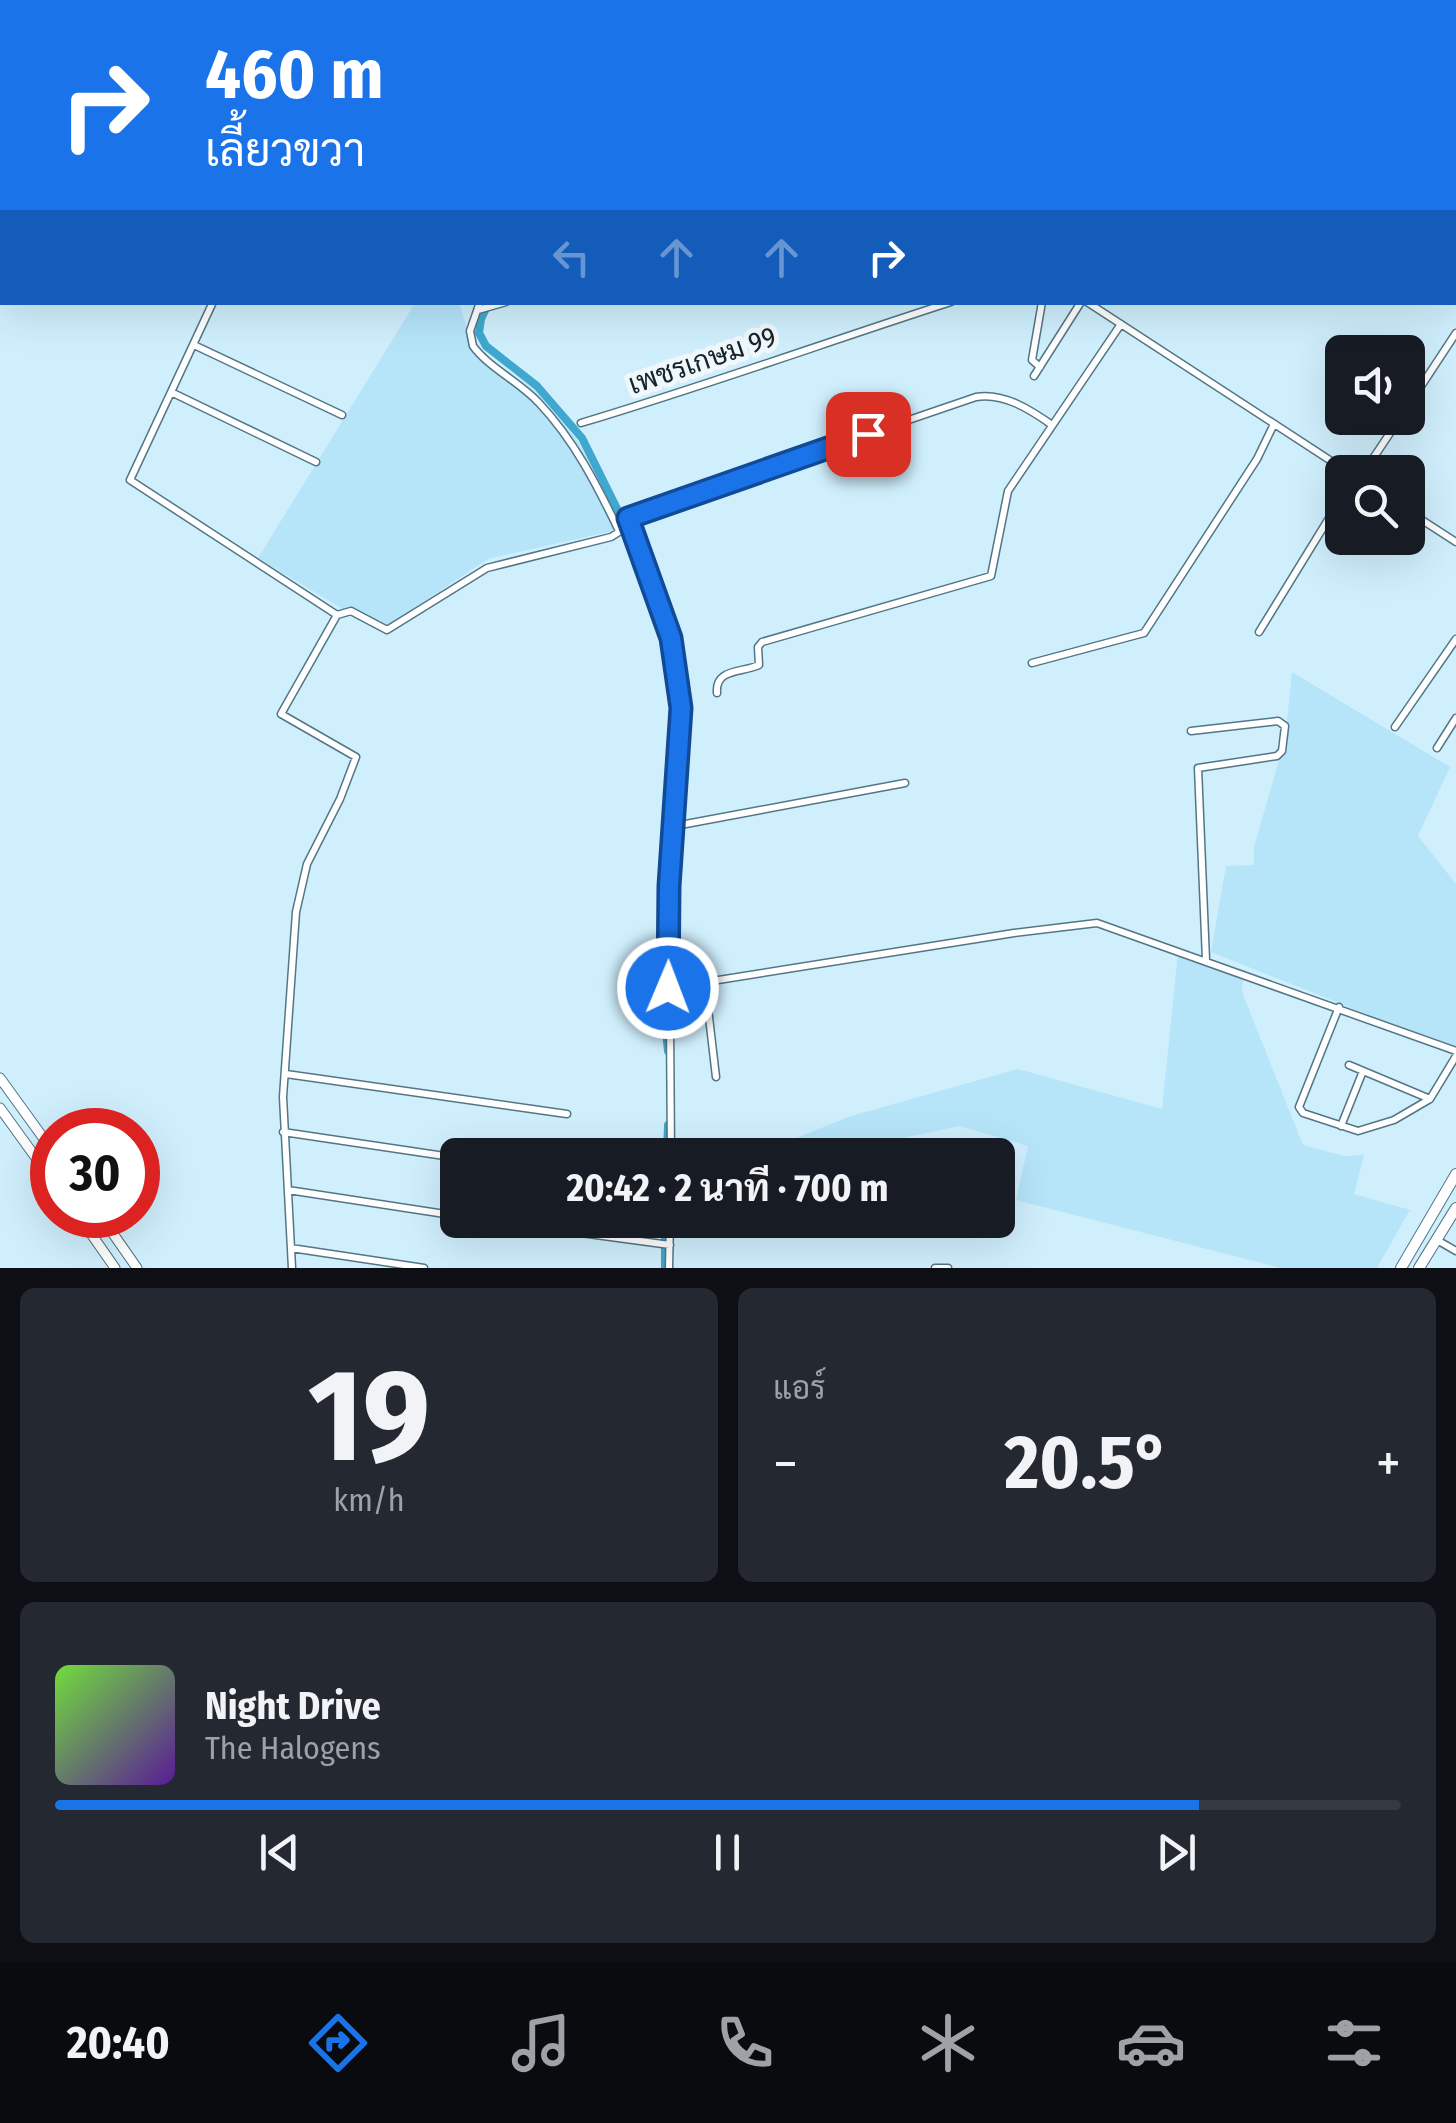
<!DOCTYPE html>
<html lang="th">
<meta charset="utf-8">
<style>
:root{--surface:#171b24;--page:#242831;--text:#f1f3f6;--muted:#9ea1a6;--line:#363941;--accent:#1a73e8}
body{margin:0;font-family:"Fira Sans Condensed",Sarabun,sans-serif;background:var(--page);color:var(--text);height:100vh;display:flex;flex-direction:column;font-size:38px;white-space:nowrap}
*{box-sizing:border-box;margin:0}
p{font-size:32px;color:var(--muted)}
.icon{flex:none;width:55px;height:55px;fill:none;stroke:currentColor;stroke-width:2;stroke-linecap:round;stroke-linejoin:round}
.map{position:relative;height:1268px;overflow:hidden}
.drawer{display:flex;flex-direction:column;gap:20px;padding:20px;background:#0d0f14;flex:1}
.drawer>*{flex:none}
.top-card{position:absolute;left:0px;top:0px;width:1458px;height:305px;box-shadow:0 10px 40px #0002;background:#1a73e8;color:#fff;overflow:hidden}
.tools{position:absolute;left:1325px;top:335px;display:grid;gap:20px}
.tools a{display:grid;place-items:center;width:100px;height:100px;border-radius:15px;background:var(--surface);box-shadow:0 10px 40px #0002;font-size:50px}
.speed{position:absolute;left:30px;top:1108px;display:flex;gap:20px;font-size:50px;font-weight:700;text-align:center}
.speed>*{display:grid;place-content:center;width:130px;height:130px;border-radius:50%;background:var(--surface);box-shadow:0 10px 40px #0002;line-height:1}
.speed .limit{border:15px solid #d22;background:#fff;color:#111}
.pin{position:absolute;display:grid;place-items:center;width:85px;height:85px;color:#fff;margin:-42px;border-radius:20px;box-shadow:0 5px 15px #0006}
.me{position:absolute;width:110px;margin:-55px;rotate:1deg;stroke-linejoin:round;filter:drop-shadow(0 0 8px #0008)}
.turn{display:flex;align-items:center;gap:35px;height:210px;padding:0 40px;font-size:45px}
.turn .icon{width:130px;height:130px;stroke-width:2.5}
.turn b{display:block;font-size:70px;line-height:85px}
.lanes{display:flex;align-items:center;height:95px;padding:0 40px;background:#0003;justify-content:center;gap:50px;direction:ltr}
.lanes .off{opacity:.35}
.big{font-size:75px;font-weight:700;line-height:1.1}
.drawer .widget{flex:1;display:flex;flex-direction:column;justify-content:center;gap:15px;min-width:0;padding:0 35px;border-radius:15px;background:var(--page)}
.drawer .dial{align-items:center;gap:0}
.dial b{font-size:130px;line-height:1}
.song{display:flex;align-items:center;gap:30px}
.cover{width:120px;height:120px;border-radius:15px;background:linear-gradient(135deg,hsl(100 70% 55%),hsl(270 70% 35%))}
.played{height:10px;border-radius:5px;background:linear-gradient(90deg,var(--accent) 85%,var(--line) 85%)}
.keys{display:flex;justify-content:space-around;direction:ltr}
.heat{display:flex;justify-content:space-between;align-items:center;font-size:55px;direction:ltr}
.drawer .tiles{flex:1;display:grid;gap:20px;grid-template-columns:1fr 1fr}
.widget:last-child{grid-column:span 2}
.trip{position:absolute;left:440px;top:1138px;width:575px;height:100px;border-radius:15px;background:var(--surface);box-shadow:0 10px 40px #0002;font-weight:700;line-height:100px;text-align:center}
.tabs{display:flex;height:160px;justify-content:space-around;align-items:center;background:#090b0e;color:var(--muted)}
.tabs .icon{width:70px;height:70px}
.tabs .active{color:var(--accent)}
.tabs b{font-size:45px;color:var(--text)}
.map>svg:first-child{display:block}
.built{fill:#b6e5fa}
.lines{fill:none;stroke-linecap:round;stroke-linejoin:round}
.canal{stroke:#40a7ce;stroke-width:8}
.street-casing{stroke:#537686;stroke-width:9}
.secondary-casing{stroke:#537686;stroke-width:11}
.primary-casing{stroke:#537686;stroke-width:12}
.street{stroke:#fff;stroke-width:6}
.secondary{stroke:#fff;stroke-width:9}
.primary{stroke:#fff;stroke-width:10}
.route-casing{stroke:#114b97;stroke-width:25}
.route{stroke:#1a73e8;stroke-width:18}
.labels{text-anchor:middle;stroke-width:10;stroke-linejoin:round;paint-order:stroke}
.street-label{font-size:28px;fill:#15232a;stroke:#f0f8fb}
</style>
<div class="map">
<svg width="1456" height="1268" viewBox="0 0 1456 1268">
<rect width="100%" height="100%" fill="#d0effd"/>
<path class="built" d="M0,0H306L2,2V229Z
M415,303H459L474,348L539,393L577,439L617,516V530L488,559L379,631L258,558Z
M1292,672L1450,767L1418,836L1456,884V1050L1211,952L1226,866L1254,865V847L1285,739Z
M1178,952L1243,975L1242,992L1303,1145L1344,1156L1364,1155L1354,1194L1410,1210L1377,1268H1281L1016,1200L1028,1146L959,1126L824,1155H754L851,1116L1018,1069L1162,1109Z"/>
<g class="lines">
<path class="canal" d="M321,2V0
M489,302L481,319L479,333L486,346L537,386L582,438L632,539L671,657
M672,796L675,680
M668,1051C661,990 659,905 669,845
M667,1155L668,1125
M665,1268V1220"/>
<defs>
<path id="street" d="M818,0L820,2
M1222,0L1226,2
M1399,0L1400,2
M1426,0L1427,2
M308,2V0
M327,2V0
M519,2L520,0
M708,2L710,0
M742,2L743,0
M798,2L800,0
M1097,2L1098,0
M1231,2L1232,0
M1455,92L1456,93
M1455,144L1456,145
M0,230L2,231
M213,302L130,480L337,615
M480,302L470,331L473,346C489,368 520,382 539,403C574,440 597,485 619,531
M1087,302L1348,472
M478,310L506,302
M194,345L342,415
M1040,367L1032,360L1042,302
M1034,376L1081,302
M173,393L316,462
M1408,406L1456,333
M581,423C705,386 827,342 951,302
M1364,472L1400,418
M1408,511L1456,542
M628,519L671,639L681,708L669,885L671,1155
M1259,632L1342,497
M1032,663L1144,633L1257,459L1274,424
M717,693C715,668 742,673 759,665L758,647L762,642L991,576L1008,491L1121,324
M1395,727L1456,639
M1191,731L1278,721L1285,726L1282,751L1277,756L1198,768L1206,960
M1437,748L1456,718
M675,826L905,783
M705,983L716,1077
M668,988L1014,933L1097,923L1456,1051
M1339,1007L1299,1107L1303,1113L1358,1131L1394,1120L1430,1099L1456,1056
M1349,1065L1430,1099
M286,1074L567,1114
M1341,1126L1363,1071
M283,1132L458,1158
M288,1190L458,1216
M484,1220L670,1245
M1437,1240L1456,1251
M291,1248L424,1268
M292,1268L283,1097L296,912L307,864L340,799L356,757L281,714L337,615L351,611L387,630L487,568L611,537L619,532L628,518L654,507L976,397C1003,392 1031,410 1052,425
M669,1268L670,1220
M935,1268H948"/>
<path id="secondary" d="M0,1078L52,1150
M0,1108L52,1180
M78,1215L115,1268
M100,1215L137,1268"/>
<path id="primary" d="M1401,1268L1456,1174
M1419,1268L1456,1208"/>
</defs>
<use href="#street" class="street-casing"/>
<use href="#secondary" class="secondary-casing"/>
<use href="#primary" class="primary-casing"/>
<use href="#street" class="street"/>
<use href="#secondary" class="secondary"/>
<use href="#primary" class="primary"/>
</g>
<g class="lines">
<defs>
<path id="route" d="M668,988L669,886L681,708L671,638L628,518L868,434"/>
</defs>
<use href="#route" class="route-casing"/>
<use href="#route" class="route"/>
</g>
<g class="labels">
<g class="street-label">
<text transform="translate(702 360) rotate(-19)" y="10">เพชรเกษม 99</text>
</g>
</g>
</svg>
<div class="tools">
<a><svg class="icon" aria-label="sound" viewBox="0 0 24 24"><path d="M4 9h4l5-4v14l-5-4H4zM17 9q2 3 0 6"/></svg></a>
<a><svg class="icon" aria-label="search" viewBox="0 0 24 24"><circle cx="10" cy="10" r="6"/><path d="M15 15l6 6"/></svg></a>
</div>
<div class="speed"><div class="limit">30</div></div>
<div class="pin" style="left:868px;top:434px;background:#d93025"><svg class="icon" aria-label="arrive" viewBox="0 0 24 24"><path d="M6 21V4h12l-3 4 3 4H6"/></svg></div>
<svg class="me" style="left:668px;top:988px" viewBox="-20 -20 40 40"><circle r="17" fill="#1a73e8" stroke="#fff" stroke-width="3"/><path d="M0-11L8 9 0 5-8 9z" fill="#fff"/></svg>
<div class="trip">20:42 · 2 นาที · 700 m</div>
<div class="top-card">
<div class="turn"><svg class="icon" aria-label="right" viewBox="0 0 24 24"><path d="M7 20v-9h11M14 6l5 5-5 5"/></svg><div><b>460 m</b>เลี้ยวขวา</div></div>
<div class="lanes"><svg class="icon off" aria-label="left" viewBox="0 0 24 24"><path d="M17 20v-9H6M10 6l-5 5 5 5"/></svg><svg class="icon off" aria-label="ahead" viewBox="0 0 24 24"><path d="M12 20V5M6 11l6-6 6 6"/></svg><svg class="icon off" aria-label="ahead" viewBox="0 0 24 24"><path d="M12 20V5M6 11l6-6 6 6"/></svg><svg class="icon" aria-label="right" viewBox="0 0 24 24"><path d="M7 20v-9h11M14 6l5 5-5 5"/></svg></div>
</div>
</div>
<section class="drawer">
<div class="tiles">
<div class="widget dial"><b>19</b><p>km/h</p></div>
<div class="widget"><p>แอร์</p>
<div class="heat"><a>−</a><b class="big">20.5°</b><a>+</a></div>
</div>
<div class="widget">
<div class="song"><i class="cover"></i><div><b>Night Drive</b><p>The Halogens</p></div></div>
<div class="played"></div>
<div class="keys"><svg class="icon" aria-label="previous" viewBox="0 0 24 24"><path d="M18 5L8 12l10 7zM5 5v14"/></svg><svg class="icon" aria-label="pause" viewBox="0 0 24 24"><path d="M8 5v14M16 5v14"/></svg><svg class="icon" aria-label="next" viewBox="0 0 24 24"><path d="M6 5l10 7-10 7zM19 5v14"/></svg></div>
</div>
</div>
</section>
<nav class="tabs">
<b>20:40</b>
<svg class="icon active" aria-label="directions" viewBox="0 0 24 24"><path d="M12 3l9 9-9 9-9-9zM9 14v-3h6M13 9l2 2-2 2"/></svg>
<svg class="icon" aria-label="music" viewBox="0 0 24 24"><path d="M9 18V5l10-2v13"/><circle cx="6" cy="18" r="3"/><circle cx="16" cy="16" r="3"/></svg>
<svg class="icon" aria-label="phone" viewBox="0 0 24 24"><path d="M5 4h4l2 5-3 2q2 4 5 5l2-3 5 2v4C11 20 4 13 5 4z"/></svg>
<svg class="icon" aria-label="climate" viewBox="0 0 24 24"><path d="M12 3v18M4 7l16 10M4 17L20 7"/></svg>
<svg class="icon" aria-label="car" viewBox="0 0 24 24"><path d="M5 17H2v-5l4-1 3-4h7l3 4 3 1v5h-3M9 17h6M6 11h13"/><circle cx="7" cy="17" r="2"/><circle cx="17" cy="17" r="2"/></svg>
<svg class="icon" aria-label="filters" viewBox="0 0 24 24"><path d="M4 7h16M4 17h16"/><circle cx="9" cy="7" r="2"/><circle cx="15" cy="17" r="2"/></svg>
</nav>
